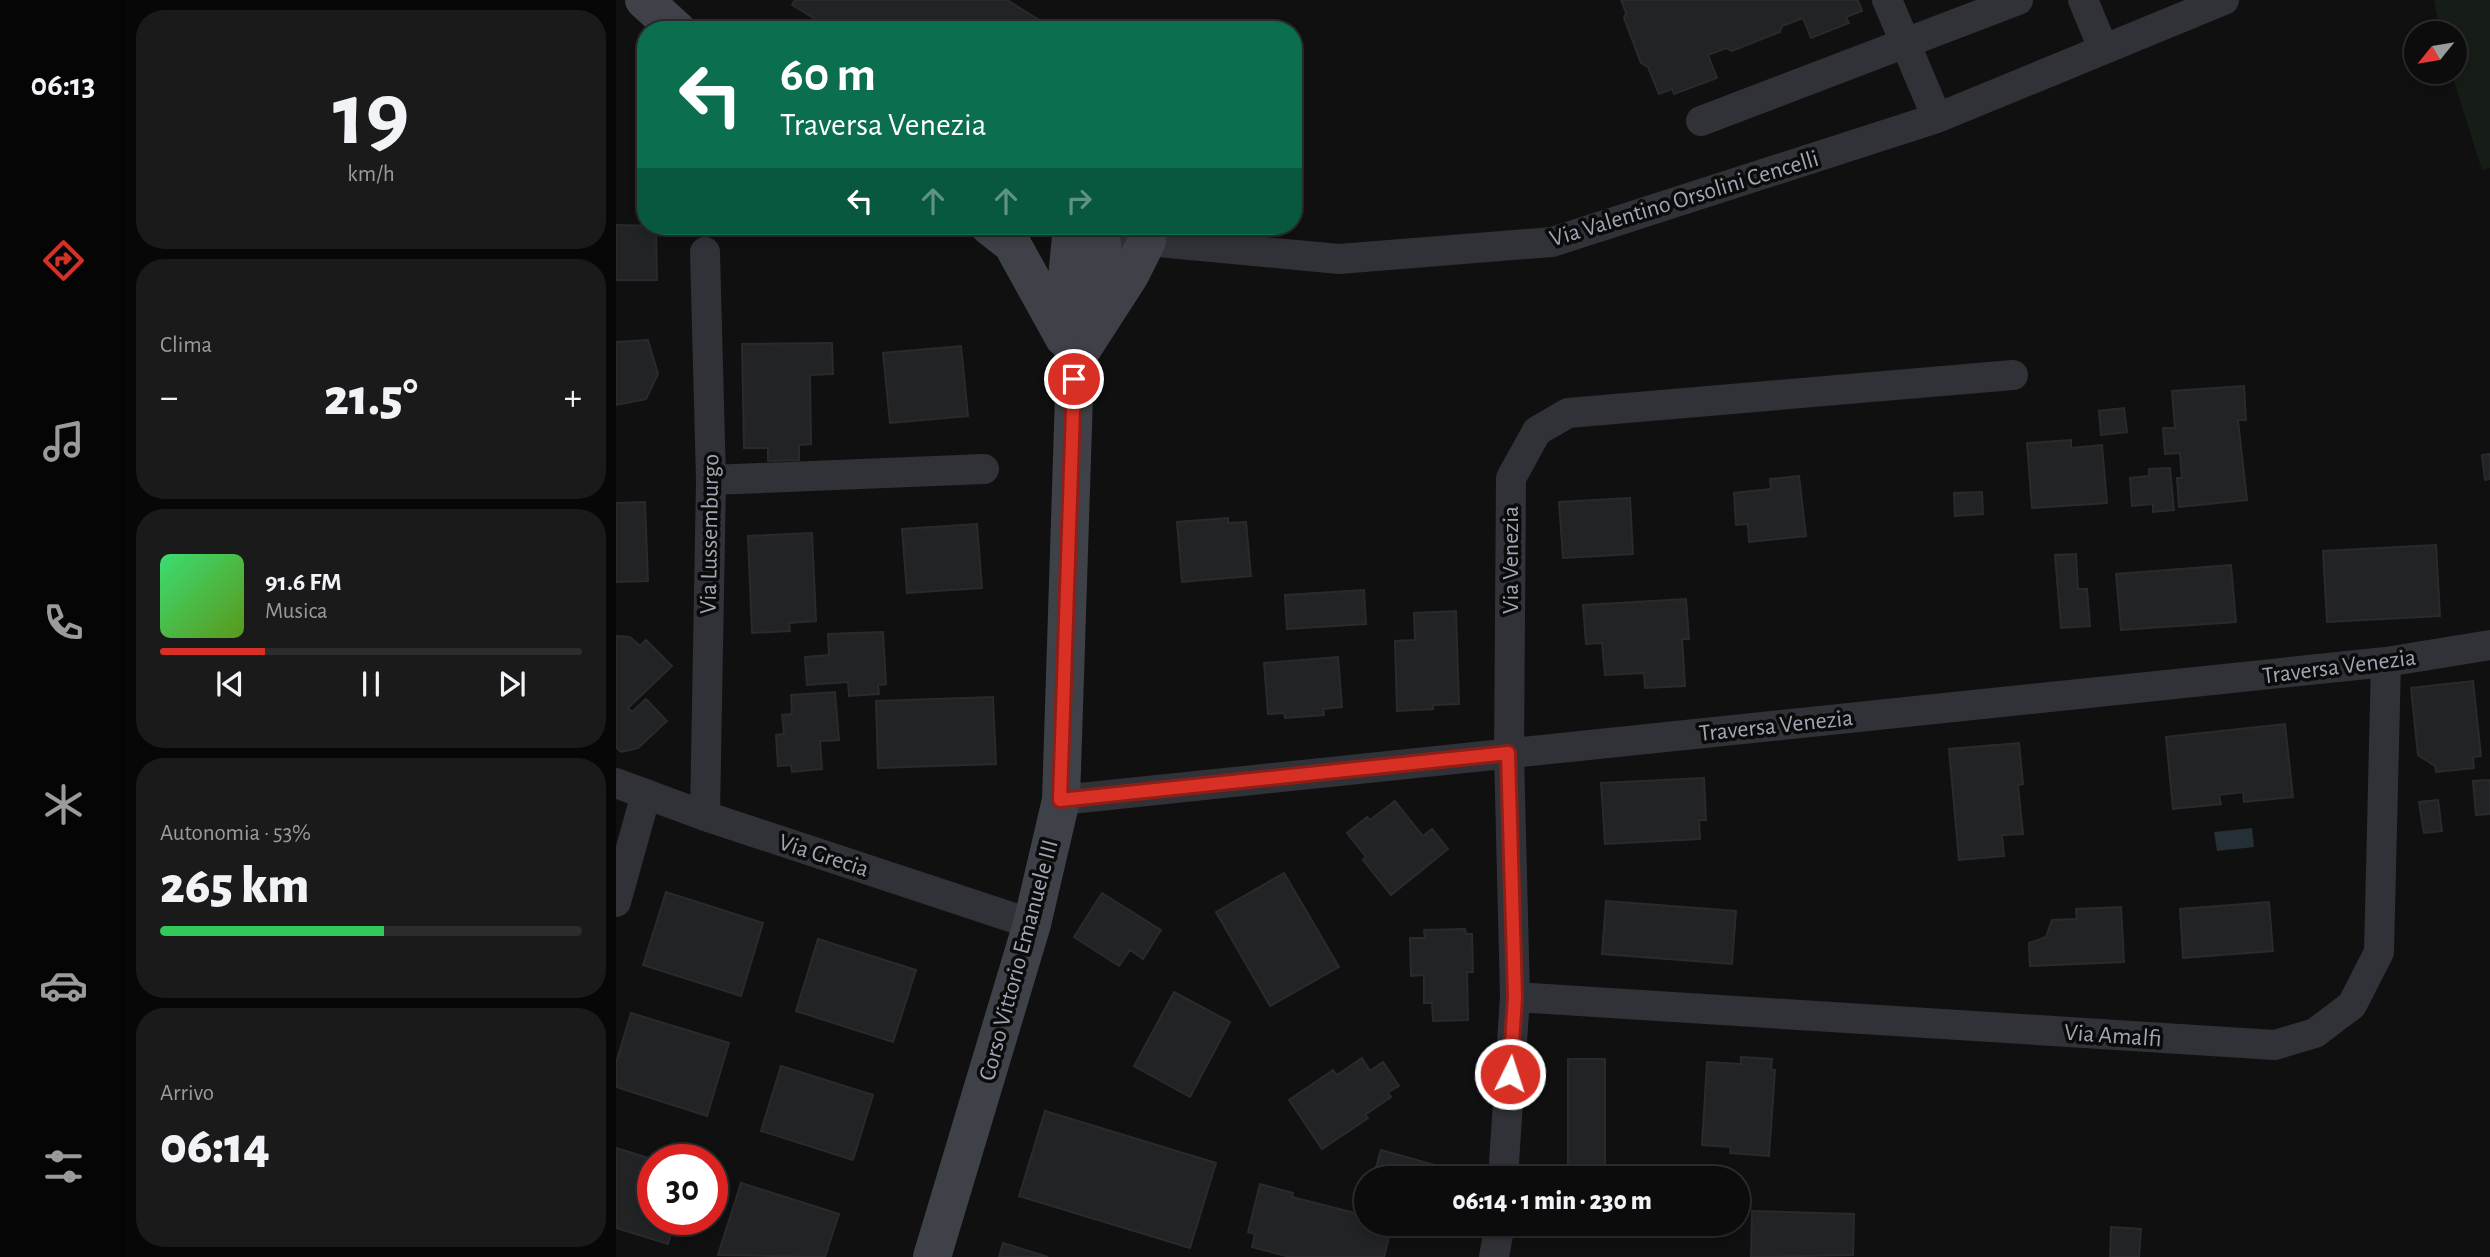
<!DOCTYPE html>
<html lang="it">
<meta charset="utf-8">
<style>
:root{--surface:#0c0c0d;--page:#1a1a1b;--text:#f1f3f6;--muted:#9a9b9d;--line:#2c2c2e;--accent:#d93025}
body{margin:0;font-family:"Alegreya Sans",sans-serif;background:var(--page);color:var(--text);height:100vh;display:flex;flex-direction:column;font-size:26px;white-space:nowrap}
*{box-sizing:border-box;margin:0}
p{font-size:23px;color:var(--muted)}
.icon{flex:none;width:38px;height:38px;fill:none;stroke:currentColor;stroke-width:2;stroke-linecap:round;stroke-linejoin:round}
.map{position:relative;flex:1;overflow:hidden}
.drawer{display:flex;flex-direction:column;gap:10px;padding:10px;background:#070707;width:490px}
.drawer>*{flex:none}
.top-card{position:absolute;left:21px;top:21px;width:665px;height:214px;border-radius:28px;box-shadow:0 4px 10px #0003,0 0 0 2px var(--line);background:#0b6e4f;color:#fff;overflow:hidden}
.needle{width:46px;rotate:240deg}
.tools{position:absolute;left:1788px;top:21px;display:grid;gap:14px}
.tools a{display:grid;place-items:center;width:63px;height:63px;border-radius:50%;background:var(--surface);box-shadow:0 4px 10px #0003,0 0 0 2px var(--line);font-size:35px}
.speed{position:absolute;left:21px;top:1144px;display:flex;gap:14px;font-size:35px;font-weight:700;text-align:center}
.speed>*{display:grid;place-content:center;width:91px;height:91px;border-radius:50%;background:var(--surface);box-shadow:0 4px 10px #0003,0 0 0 2px var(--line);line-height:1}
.speed .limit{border:10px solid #d22;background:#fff;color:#111}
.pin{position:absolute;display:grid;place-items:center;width:60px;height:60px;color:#fff;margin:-30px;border:4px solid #fff;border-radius:50%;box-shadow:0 2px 7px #0007}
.me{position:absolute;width:77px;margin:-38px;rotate:4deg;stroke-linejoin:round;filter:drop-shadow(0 0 5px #0008)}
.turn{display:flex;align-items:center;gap:24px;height:147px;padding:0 28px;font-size:32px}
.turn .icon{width:91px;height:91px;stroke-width:2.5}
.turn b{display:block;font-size:49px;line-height:60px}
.lanes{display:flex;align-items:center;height:66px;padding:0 28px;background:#0003;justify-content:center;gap:35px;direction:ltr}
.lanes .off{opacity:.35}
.big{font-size:52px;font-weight:800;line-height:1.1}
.drawer .card{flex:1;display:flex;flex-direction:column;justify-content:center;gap:10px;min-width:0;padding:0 24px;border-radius:28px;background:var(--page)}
.drawer .dial{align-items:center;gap:0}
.dial b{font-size:91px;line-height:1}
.song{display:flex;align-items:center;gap:21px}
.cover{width:84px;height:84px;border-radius:10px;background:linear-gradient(135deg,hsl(140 70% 55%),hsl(90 70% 35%))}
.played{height:7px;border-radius:4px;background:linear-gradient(90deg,var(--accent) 25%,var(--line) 25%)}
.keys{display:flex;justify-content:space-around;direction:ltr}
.heat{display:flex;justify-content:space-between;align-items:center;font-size:38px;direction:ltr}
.charge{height:10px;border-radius:5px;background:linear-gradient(90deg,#34c759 53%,var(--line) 0)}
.trip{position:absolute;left:738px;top:1166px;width:396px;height:70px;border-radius:35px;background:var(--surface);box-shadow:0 4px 10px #0003,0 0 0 2px var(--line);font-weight:800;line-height:70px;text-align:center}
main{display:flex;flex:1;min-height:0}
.dock{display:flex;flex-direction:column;width:126px;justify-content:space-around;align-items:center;background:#050505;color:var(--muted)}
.dock .icon{width:49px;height:49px}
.dock .active{color:var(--accent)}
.dock b{font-size:32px;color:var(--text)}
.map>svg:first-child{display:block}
.green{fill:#161c16}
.water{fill:#252f36}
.building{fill:#222325;stroke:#292a2e;stroke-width:2}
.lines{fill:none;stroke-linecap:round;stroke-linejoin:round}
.street{stroke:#303237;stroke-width:30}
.secondary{stroke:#3e4147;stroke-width:38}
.route-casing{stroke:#8d1f18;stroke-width:18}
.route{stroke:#d93025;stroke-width:12}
.labels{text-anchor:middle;stroke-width:7;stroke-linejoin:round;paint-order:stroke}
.street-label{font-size:24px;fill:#9fa7b4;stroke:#0b0b0c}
</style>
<main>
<nav class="dock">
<b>06:13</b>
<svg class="icon active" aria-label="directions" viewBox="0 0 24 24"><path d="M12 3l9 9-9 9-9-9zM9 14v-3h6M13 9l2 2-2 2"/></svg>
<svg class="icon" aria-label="music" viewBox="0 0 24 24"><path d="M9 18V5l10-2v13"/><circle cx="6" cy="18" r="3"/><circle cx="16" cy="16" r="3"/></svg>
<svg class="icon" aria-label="phone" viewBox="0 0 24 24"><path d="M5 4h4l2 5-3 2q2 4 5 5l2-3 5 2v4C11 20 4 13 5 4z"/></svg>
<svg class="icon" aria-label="climate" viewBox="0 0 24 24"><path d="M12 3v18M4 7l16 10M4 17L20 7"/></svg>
<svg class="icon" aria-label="car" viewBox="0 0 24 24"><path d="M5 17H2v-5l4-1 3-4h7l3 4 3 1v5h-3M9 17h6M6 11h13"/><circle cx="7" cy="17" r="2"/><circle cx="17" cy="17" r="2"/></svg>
<svg class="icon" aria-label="filters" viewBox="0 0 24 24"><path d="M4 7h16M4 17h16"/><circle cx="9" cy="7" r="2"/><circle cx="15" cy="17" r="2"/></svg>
</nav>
<section class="drawer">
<div class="card dial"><b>19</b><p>km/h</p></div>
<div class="card"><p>Clima</p>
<div class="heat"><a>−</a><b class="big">21.5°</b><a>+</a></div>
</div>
<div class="card">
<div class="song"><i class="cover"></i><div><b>91.6 FM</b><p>Musica</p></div></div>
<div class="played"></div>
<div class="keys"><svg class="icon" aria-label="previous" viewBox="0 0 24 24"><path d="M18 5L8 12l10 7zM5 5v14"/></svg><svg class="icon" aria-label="pause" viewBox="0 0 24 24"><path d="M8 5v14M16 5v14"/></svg><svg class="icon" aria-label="next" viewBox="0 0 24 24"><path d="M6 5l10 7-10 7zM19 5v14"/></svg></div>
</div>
<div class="card"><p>Autonomia · 53%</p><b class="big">265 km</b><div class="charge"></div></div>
<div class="card"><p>Arrivo</p><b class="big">06:14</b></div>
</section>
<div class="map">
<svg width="1874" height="1257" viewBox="0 0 1874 1257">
<rect width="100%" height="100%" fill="#101011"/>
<path class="green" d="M1818,0H1874V168L1866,170L1835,72H1839V33H1825Z"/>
<path class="water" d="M1636,828L1638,847L1601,851L1598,832Z"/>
<path class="building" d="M179,0H391L425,21L420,30H217L176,5Z
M1005,0H1242L1246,11L1230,17L1233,23L1195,38L1187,18L1166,26L1164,32L1116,51L1110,48L1092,55L1101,78L1058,94L1056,89L1043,94L1032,67L1025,63L1008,18L1010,13Z
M677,54L685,55L677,122Z
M0,225L40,226L41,280H0Z
M32,340L42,374L30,399L0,405V342Z
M216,343L217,374L194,375L195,444L183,445V460L152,461V448H128L126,344Z
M345,346L352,416L274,423L267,353Z
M1628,386L1630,420H1622L1631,500L1563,507L1561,478H1566L1564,453L1549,454L1547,428H1559L1556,391Z
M1508,408L1511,432L1485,435L1483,411Z
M1455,440V448L1486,445L1491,503L1416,508L1411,443Z
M1874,454V479L1869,480L1866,455Z
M1554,468L1558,510L1537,512V504L1516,506L1514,478L1533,476V469Z
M1183,476L1190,536L1133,542L1132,524L1120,525L1118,493L1155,489L1154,479Z
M1366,492L1367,514L1339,516L1338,493Z
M1014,498L1017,554L947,558L943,502Z
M29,502L32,581L0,582V503Z
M612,518V523L630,522L635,576L566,582L561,522Z
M361,524L366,588L291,593L286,529Z
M196,533L200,621L173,623L174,631L136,633L132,536Z
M1820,545L1824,616L1711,622L1707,551Z
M1460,554L1462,589H1471L1474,626L1445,628L1439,555Z
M1615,565L1620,622L1505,630L1500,574Z
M748,590L750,624L671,629L669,595Z
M1070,599L1073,639H1066L1069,686L1029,688L1028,673L989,675L986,643L970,644L967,605Z
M840,611L843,704L817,705V709L781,711L779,641L799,640L798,613Z
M267,632L270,684L262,685L263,694L233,696L232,682L191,685L189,657L213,655L212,634Z
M0,636L14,637L24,646L30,640L56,666L12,708L16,712L30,699L51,721L22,748L5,752L0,747Z
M722,657L726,707L707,709L708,715L669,718L668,713L652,714L648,663Z
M1857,681L1865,756L1857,757L1858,768L1820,772L1819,766L1802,755L1795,688Z
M219,692L223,740L204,741L206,769L176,772L175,765L162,766L160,735L168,734L166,715L176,714L175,695Z
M377,697L380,764L262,768L260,701Z
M1669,724L1677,797L1628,802L1627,792L1603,795L1605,804L1557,809L1550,737Z
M1403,743L1407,784L1402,785L1407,834L1386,835L1388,856L1343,860L1333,749Z
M1088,778L1090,820H1083L1084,839L989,844L985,783Z
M1874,780V814L1860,815L1857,781Z
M1822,800L1826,831L1808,833L1803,802Z
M779,801L807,836L816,829L832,849L775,895L747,860L750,857L731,833L751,817L754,820Z
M668,873L723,967L654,1006L600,912Z
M50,892L147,923L125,996L27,965Z
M486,893L545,930L527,959L514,950L503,966L458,937Z
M990,901L1120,911L1116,964L986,954Z
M1653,902L1657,951L1567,958L1564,909Z
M1505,907L1508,962L1414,966L1413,943L1430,937L1436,920L1461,919L1460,909Z
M849,929L850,934H856L857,972H851L852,1020L817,1021L816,1003H808V975L795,976L794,938H809L808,930Z
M202,939L300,970L277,1042L180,1011Z
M558,992L614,1022L574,1097L518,1066Z
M15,1013L113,1043L91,1116L0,1087V1063Z
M1125,1057L1156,1059L1155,1070H1159L1153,1156L1114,1153L1115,1147L1086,1145L1091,1062L1125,1064Z
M746,1058L754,1071L767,1062L783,1086L772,1092L775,1097L749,1115L752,1118L706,1149L673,1100L717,1070L721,1075Z
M952,1059H989V1178H965L964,1169H952Z
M165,1066L257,1095L237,1160L145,1131Z
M429,1111L600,1163L574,1248L403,1196Z
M0,1148L39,1160L37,1220H59L52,1244L0,1228Z
M765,1150L822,1166L818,1178H770L758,1174Z
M125,1183L223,1214L209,1257L102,1255Z
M644,1184L677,1193L676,1197L751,1216L749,1222L775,1229L768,1257H674L636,1247L639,1234L632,1232Z
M1136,1211L1238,1214L1237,1255L1135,1257Z
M1495,1227L1525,1229L1523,1257H1494Z
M387,1243L432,1257H383Z"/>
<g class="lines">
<path class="street" d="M1271,0L1321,118
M1467,0L1487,48
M1085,121L1402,0
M465,227L531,241L723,259L936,242L1321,118L1608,0
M95,480L368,469
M0,783L89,816L416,924
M445,800L1770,662L1874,645
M89,816L95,480L89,252
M0,902L30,794
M899,997L1659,1045L1699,1033L1736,1005L1763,952L1770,662
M887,1178L899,997L893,753L895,478L921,431L952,413L1397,375
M878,1257L884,1223"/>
<path class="secondary" d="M28,0L61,30
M373,226L396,244L448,338
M479,317L488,271L485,233
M458,362L514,275L531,241
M316,1257L416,924L445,800L458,396V362L450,289L456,226"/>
</g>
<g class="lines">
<defs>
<path id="route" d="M458,379L444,800L892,753L899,997L894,1074"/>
</defs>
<use href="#route" class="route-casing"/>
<use href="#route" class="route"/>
</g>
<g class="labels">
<g class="street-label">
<text transform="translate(1068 198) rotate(-17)" y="8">Via Valentino Orsolini Cencelli</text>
<text transform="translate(93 534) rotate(-89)" y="8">Via Lussemburgo</text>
<text transform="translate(894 560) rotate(-90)" y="8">Via Venezia</text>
<text transform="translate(1723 666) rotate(-7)" y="8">Traversa Venezia</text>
<text transform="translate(1160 725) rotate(-6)" y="8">Traversa Venezia</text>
<text transform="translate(208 855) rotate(18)" y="8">Via Grecia</text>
<text transform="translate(402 960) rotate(-75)" y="8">Corso Vittorio Emanuele III</text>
<text transform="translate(1497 1035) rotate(4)" y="8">Via Amalfi</text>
</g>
</g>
</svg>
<div class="tools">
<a><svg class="needle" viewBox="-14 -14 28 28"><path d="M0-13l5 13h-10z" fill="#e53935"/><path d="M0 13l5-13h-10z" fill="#9a9b9d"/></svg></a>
</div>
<div class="speed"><div class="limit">30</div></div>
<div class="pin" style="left:458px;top:379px;background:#d93025"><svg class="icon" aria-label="arrive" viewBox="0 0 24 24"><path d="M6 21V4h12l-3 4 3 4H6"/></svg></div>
<svg class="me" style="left:894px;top:1074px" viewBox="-20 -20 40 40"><circle r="17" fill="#d93025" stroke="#fff" stroke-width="3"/><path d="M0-11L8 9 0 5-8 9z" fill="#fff"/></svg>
<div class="trip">06:14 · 1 min · 230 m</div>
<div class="top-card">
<div class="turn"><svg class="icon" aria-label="left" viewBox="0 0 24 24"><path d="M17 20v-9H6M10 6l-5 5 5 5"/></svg><div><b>60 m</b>Traversa Venezia</div></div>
<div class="lanes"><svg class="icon" aria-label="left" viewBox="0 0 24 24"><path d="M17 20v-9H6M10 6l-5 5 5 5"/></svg><svg class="icon off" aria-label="ahead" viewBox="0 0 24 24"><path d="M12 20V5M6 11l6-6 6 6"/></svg><svg class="icon off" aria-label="ahead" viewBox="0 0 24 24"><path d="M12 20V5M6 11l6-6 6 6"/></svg><svg class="icon off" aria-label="right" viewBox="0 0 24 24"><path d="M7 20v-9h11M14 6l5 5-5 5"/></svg></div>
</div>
</div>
</main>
